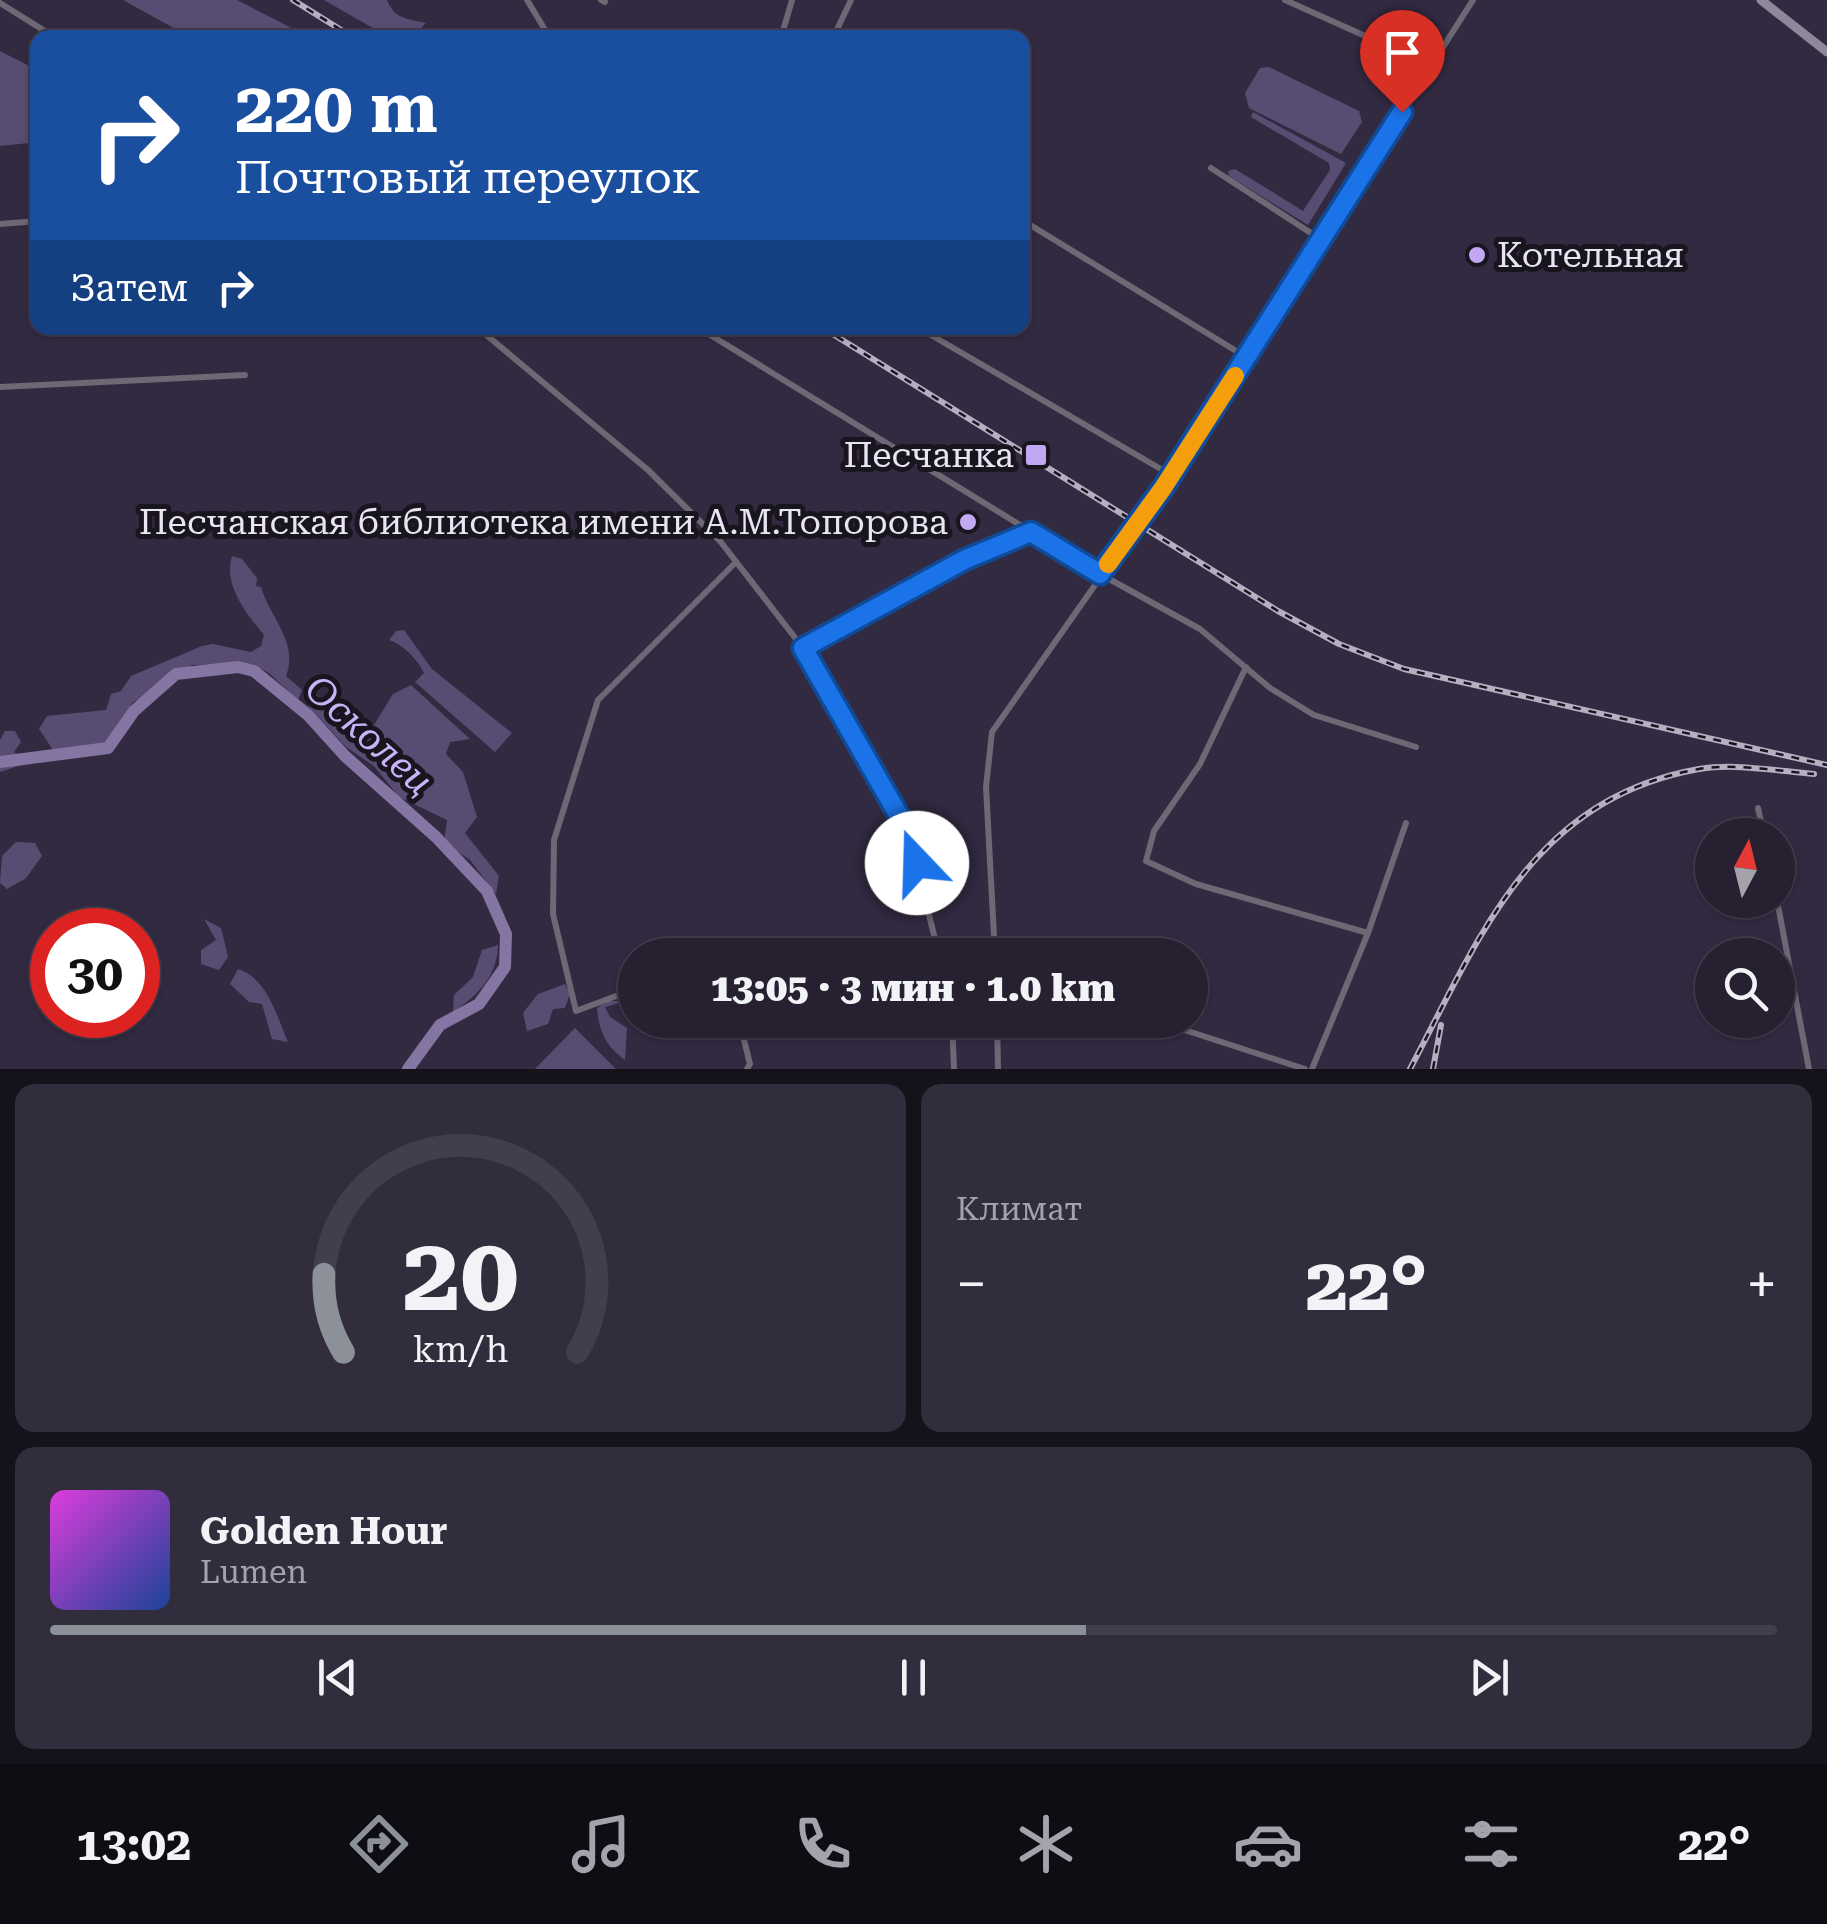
<!DOCTYPE html>
<html lang="ru">
<meta charset="utf-8">
<style>
:root{--surface:#262031;--page:#322d3d;--text:#f1f3f6;--muted:#a4a3ab;--line:#423e4d;--accent:#8c9099}
body{margin:0;font-family:"Roboto Serif",serif;background:var(--page);color:var(--text);height:100vh;display:flex;flex-direction:column;font-size:38px;white-space:nowrap}
*{box-sizing:border-box;margin:0}
p{font-size:32px;color:var(--muted)}
.icon{flex:none;width:55px;height:55px;fill:none;stroke:currentColor;stroke-width:2;stroke-linecap:round;stroke-linejoin:round}
.map{position:relative;height:1069px;overflow:hidden}
.details{display:flex;flex-direction:column;gap:15px;padding:15px;background:#15121b;flex:1}
.details>*{flex:none}
.guide{position:absolute;left:30px;top:30px;width:1000px;height:305px;border-radius:20px;box-shadow:0 2px 8px #0004,0 0 0 2px var(--line);background:#1a4fa0;color:#fff;overflow:hidden}
.needle{width:65px;rotate:7deg}
.buttons{position:absolute;left:1695px;top:818px;display:grid;gap:20px}
.buttons a{display:grid;place-items:center;width:100px;height:100px;border-radius:50%;background:var(--surface);box-shadow:0 2px 8px #0004,0 0 0 2px var(--line);font-size:50px}
.speed{position:absolute;left:30px;top:908px;display:flex;gap:20px;font-size:50px;font-weight:700;text-align:center}
.speed>*{display:grid;place-content:center;width:130px;height:130px;border-radius:50%;background:var(--surface);box-shadow:0 2px 8px #0004,0 0 0 2px var(--line);line-height:1}
.speed .limit{border:15px solid #d22;background:#fff;color:#111}
.pin{position:absolute;display:grid;place-items:center;width:85px;height:85px;color:#fff;margin:-102px -42px;border-radius:50% 50% 50% 0;rotate:-45deg;box-shadow:0 0 10px #0007}
.pin .icon{rotate:45deg}
.me{position:absolute;width:110px;margin:-55px;rotate:339deg;stroke-linejoin:round;filter:drop-shadow(0 0 8px #0008)}
.turn{display:flex;align-items:center;gap:35px;height:210px;padding:0 40px;font-size:45px}
.turn .icon{width:130px;height:130px;stroke-width:2.5}
.turn b{display:block;font-size:70px;line-height:85px}
.then{display:flex;align-items:center;height:95px;padding:0 40px;background:#0003;gap:20px;font-size:38px}
.big{font-size:75px;font-weight:800;line-height:1.1}
.details .widget{flex:1;display:flex;flex-direction:column;justify-content:center;gap:15px;min-width:0;padding:0 35px;border-radius:20px;background:var(--page)}
.details .dial{align-items:center;gap:0}
.dial svg{height:260px;overflow:visible;fill:none;stroke:var(--line);stroke-width:7;stroke-linecap:round;text-anchor:middle}
.dial text{fill:var(--text);stroke:none}
.song{display:flex;align-items:center;gap:30px}
.cover{width:120px;height:120px;border-radius:15px;background:linear-gradient(135deg,hsl(300 70% 55%),hsl(220 70% 35%))}
.played{height:10px;border-radius:5px;background:linear-gradient(90deg,var(--accent) 60%,var(--line) 60%)}
.keys{display:flex;justify-content:space-around;direction:ltr}
.heat{display:flex;justify-content:space-between;align-items:center;font-size:55px;direction:ltr}
.details .tiles{flex:1;display:grid;gap:15px;grid-template-columns:1fr 1fr}
.widget:last-child{grid-column:span 2}
.trip{position:absolute;left:618px;top:938px;width:590px;height:100px;border-radius:50px;background:var(--surface);box-shadow:0 2px 8px #0004,0 0 0 2px var(--line);font-weight:800;line-height:100px;text-align:center}
.menu{display:flex;height:160px;justify-content:space-around;align-items:center;background:#0f0d14;color:var(--muted)}
.menu .icon{width:70px;height:70px}
.menu .current{color:var(--accent)}
.menu b{font-size:45px;color:var(--text)}
.map>svg:first-child{display:block}
.green{fill:#594c73}
.lines{fill:none;stroke-linecap:round;stroke-linejoin:round}
.river{stroke:#8475a2;stroke-width:12}
.street{stroke:#6c6874;stroke-width:6}
.secondary{stroke:#8e889b;stroke-width:9}
.rail-casing{stroke:#b5afc1;stroke-width:6}
.rail{stroke:#18151f;stroke-width:2.5;stroke-dasharray:8;stroke-linecap:butt}
.route-casing{stroke:#114b97;stroke-width:25}
.route{stroke:#1a73e8;stroke-width:18}
.slow{stroke:#f59e0b;stroke-width:18}
.poi-dot{fill:#c2a8f3;stroke:#18151f;stroke-width:4}
.labels{text-anchor:middle;stroke-width:10;stroke-linejoin:round;paint-order:stroke}
.poi-label{font-size:35px;fill:#e9e4f3;stroke:#18151f;text-anchor:end}
.water-label{font-size:38px;font-style:italic;fill:#cab2f7;stroke:#18151f}
</style>
<div class="map">
<svg width="1827" height="1069" viewBox="0 0 1827 1069">
<rect width="100%" height="100%" fill="#322a41"/>
<path class="green" d="M123,0H237L309,37H216L205,31L200,37H190Z
M324,0H387C394,19 408,19 426,23L412,37H395L371,27Z
M0,51L37,70V164L29,143L0,146Z
M1269,67L1359,111L1362,122L1341,154L1249,108L1245,93L1260,68Z
M1253,112L1346,163L1308,225L1229,176L1228,171L1235,169L1303,211L1330,170L1329,163L1251,117Z
M232,556L242,559L257,578L256,586L261,587C270,618 299,642 286,676L302,690L298,700L269,673L252,664L192,665L132,703L107,746L53,750L39,729L47,716L106,710L111,694L121,691L131,676L202,646L213,644L251,652L261,646L264,635C246,613 223,585 232,556Z
M404,630L432,669L512,733L495,752L415,682L424,673C417,659 404,645 389,640L396,631Z
M411,685L470,739L450,742L446,754L463,772L477,817L465,833L499,876L496,894L470,860L444,842L447,820L399,797L374,766L346,747L308,706L316,694L331,712L374,725L393,694Z
M5,731H15L21,742L14,752L28,763L0,772V740Z
M16,842L35,843L42,856L26,878L7,889L0,883L2,856Z
M204,919L221,928L228,957L219,970L201,964V950L216,940Z
M498,945C497,977 479,994 453,1012L454,995L473,977L482,950Z
M238,969C268,979 276,1015 288,1042L272,1039L262,1004L249,1002L230,984Z
M565,984L570,994L565,1008L553,1009L548,1024L527,1031L523,1013L538,994Z
M607,1001H627L605,1007L610,1017L627,1028L625,1060C606,1046 599,1032 597,1008Z
M575,1028L616,1069H535Z"/>
<g class="lines">
<path class="river" d="M0,762L108,748L134,711L176,674L238,667L254,671L308,715L345,756L436,837L487,891L506,934L505,967L479,1004L440,1025L408,1069"/>
<path class="street" d="M527,0L550,38
M601,0L605,2
M1285,0L1383,44L1428,72
M0,3L56,38
M781,38L792,0
M833,38L851,0
M1211,168L1314,235
M1022,220L1246,357
M0,224L38,221
M478,328L648,470L720,541L803,648L909,835L939,955
M699,328L1100,574L1200,629L1270,688L1314,715L1416,747
M919,328L1171,475
M0,387L245,375
M803,648L964,560L1030,532
M1246,667L1200,764L1154,831L1146,861L1196,884L1368,933
M1758,808L1764,835
M1777,900L1809,1069
M995,955L986,787L992,732L1163,488L1473,0
M635,989L576,1011L553,914L554,840L598,700L736,562
M739,1020L750,1064L747,1069
M952,1020L954,1069
M997,1020L998,1069
M1154,1020L1305,1069
M1312,1069L1368,933L1406,823"/>
<path class="secondary" d="M1761,0L1827,52"/>
<defs>
<path id="rail" d="M293,0L354,38
M823,328L1278,611L1339,644L1404,669L1827,765
M1410,1069C1480,937 1531,799 1699,769C1736,763 1777,771 1814,774
M1433,1069L1441,1025"/>
</defs>
<use href="#rail" class="rail-casing"/>
<use href="#rail" class="rail"/>
</g>
<g class="lines">
<defs>
<path id="route" d="M917,863L910,835L803,648L964,560L1031,532L1100,574L1163,488L1402,112"/>
</defs>
<use href="#route" class="route-casing"/>
<use href="#route" class="route"/>
<path class="slow" d="M1108,564L1163,488L1235,376"/>
</g>
<g class="poi-dot">
<circle cx="1477" cy="255" r="10"/>
<rect x="1024" y="443" width="24" height="24" rx="5"/>
<circle cx="968" cy="522" r="10"/>
</g>
<g class="labels">
<g class="poi-label">
<text x="1497" y="267" text-anchor="start">Котельная</text>
<text x="1014" y="467">Песчанка</text>
<text x="948" y="534">Песчанская библиотека имени А.М.Топорова</text>
</g>
<g class="water-label">
<text transform="translate(369 735) rotate(42)" y="13">Осколец</text>
</g>
</g>
</svg>
<div class="buttons">
<a><svg class="needle" viewBox="-14 -14 28 28"><path d="M0-13l5 13h-10z" fill="#e53935"/><path d="M0 13l5-13h-10z" fill="#a4a3ab"/></svg></a>
<a><svg class="icon" aria-label="search" viewBox="0 0 24 24"><circle cx="10" cy="10" r="6"/><path d="M15 15l6 6"/></svg></a>
</div>
<div class="speed"><div class="limit">30</div></div>
<div class="pin" style="left:1402px;top:112px;background:#d93025"><svg class="icon" aria-label="arrive" viewBox="0 0 24 24"><path d="M6 21V4h12l-3 4 3 4H6"/></svg></div>
<svg class="me" style="left:917px;top:863px" viewBox="-20 -20 40 40"><circle r="19" fill="#fff"/><path d="M0-13L10 11 0 6-10 11z" fill="#1a73e8"/></svg>
<div class="trip">13:05 · 3 мин · 1.0 km</div>
<div class="guide">
<div class="turn"><svg class="icon" aria-label="right" viewBox="0 0 24 24"><path d="M7 20v-9h11M14 6l5 5-5 5"/></svg><div><b>220 m</b>Почтовый переулок</div></div>
<div class="then">Затем<svg class="icon" aria-label="right" viewBox="0 0 24 24"><path d="M7 20v-9h11M14 6l5 5-5 5"/></svg></div>
</div>
</div>
<section class="details">
<div class="tiles">
<div class="widget dial"><svg viewBox="0 0 100 80">
<path d="M14 69A42 42 0 1 1 86 69"/>
<path d="M14 69A42 42 0 0 1 8 45" stroke="#8c9099"/>
<text x="50" y="56" font-size="32" font-weight="700">20</text>
<text x="50" y="72" font-size="11">km/h</text>
</svg></div>
<div class="widget"><p>Климат</p>
<div class="heat"><a>−</a><b class="big">22°</b><a>+</a></div>
</div>
<div class="widget">
<div class="song"><i class="cover"></i><div><b>Golden Hour</b><p>Lumen</p></div></div>
<div class="played"></div>
<div class="keys"><svg class="icon" aria-label="previous" viewBox="0 0 24 24"><path d="M18 5L8 12l10 7zM5 5v14"/></svg><svg class="icon" aria-label="pause" viewBox="0 0 24 24"><path d="M8 5v14M16 5v14"/></svg><svg class="icon" aria-label="next" viewBox="0 0 24 24"><path d="M6 5l10 7-10 7zM19 5v14"/></svg></div>
</div>
</div>
</section>
<nav class="menu">
<b>13:02</b>
<svg class="icon current" aria-label="directions" viewBox="0 0 24 24"><path d="M12 3l9 9-9 9-9-9zM9 14v-3h6M13 9l2 2-2 2"/></svg>
<svg class="icon" aria-label="music" viewBox="0 0 24 24"><path d="M9 18V5l10-2v13"/><circle cx="6" cy="18" r="3"/><circle cx="16" cy="16" r="3"/></svg>
<svg class="icon" aria-label="phone" viewBox="0 0 24 24"><path d="M5 4h4l2 5-3 2q2 4 5 5l2-3 5 2v4C11 20 4 13 5 4z"/></svg>
<svg class="icon" aria-label="climate" viewBox="0 0 24 24"><path d="M12 3v18M4 7l16 10M4 17L20 7"/></svg>
<svg class="icon" aria-label="car" viewBox="0 0 24 24"><path d="M5 17H2v-5l4-1 3-4h7l3 4 3 1v5h-3M9 17h6M6 11h13"/><circle cx="7" cy="17" r="2"/><circle cx="17" cy="17" r="2"/></svg>
<svg class="icon" aria-label="filters" viewBox="0 0 24 24"><path d="M4 7h16M4 17h16"/><circle cx="9" cy="7" r="2"/><circle cx="15" cy="17" r="2"/></svg>
<b>22°</b>
</nav>
